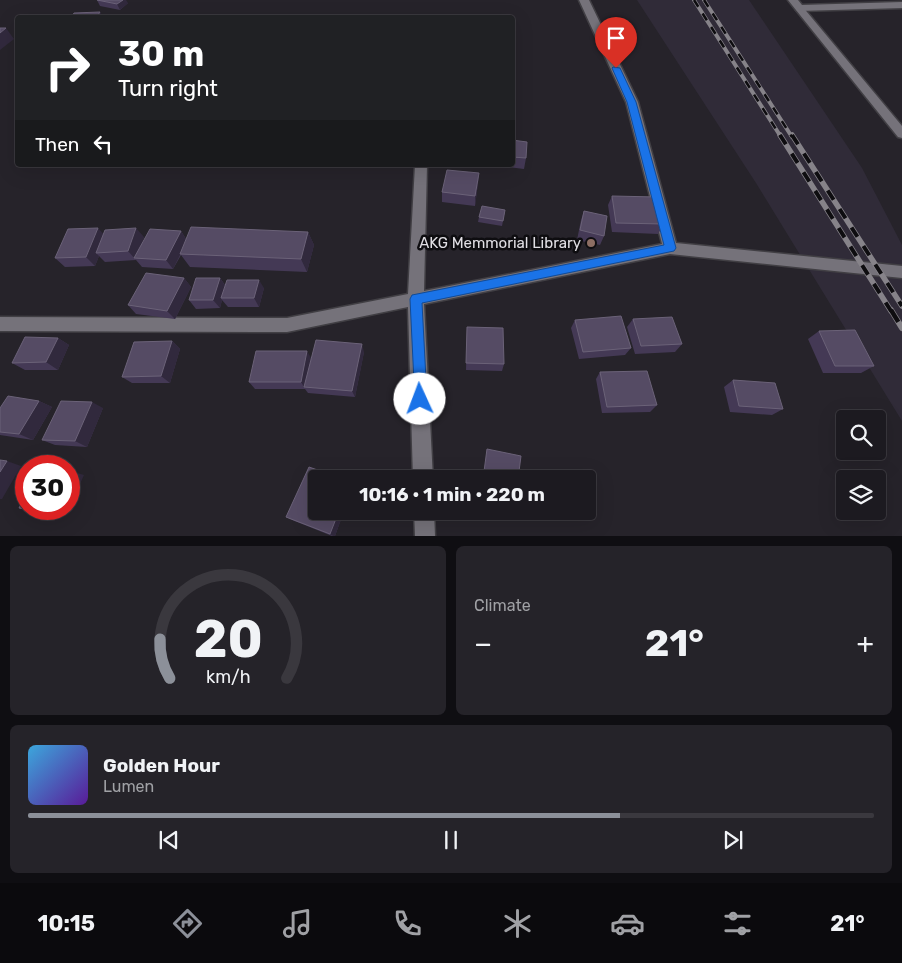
<!DOCTYPE html>
<meta charset="utf-8">
<style>
:root{--surface:#1c1a20;--page:#252329;--text:#f1f3f6;--muted:#a0a1a5;--line:#3a383e;--accent:#8c9099}
body{margin:0;font-family:Rubik,sans-serif;background:var(--page);color:var(--text);height:100vh;display:flex;flex-direction:column;font-size:19px;white-space:nowrap}
*{box-sizing:border-box;margin:0}
p{font-size:16px;color:var(--muted)}
.icon{flex:none;width:28px;height:28px;fill:none;stroke:currentColor;stroke-width:2;stroke-linecap:round;stroke-linejoin:round}
.map{position:relative;height:536px;overflow:hidden}
.panel{display:flex;flex-direction:column;gap:10px;padding:10px;background:#0f0e12;flex:1}
.panel>*{flex:none}
.hud{position:absolute;left:15px;top:15px;width:500px;height:152px;border-radius:5px;box-shadow:0 5px 20px #0002,0 0 0 1px var(--line);background:#202124;color:#fff;overflow:hidden}
.controls{position:absolute;left:836px;top:410px;display:grid;gap:10px}
.controls a{display:grid;place-items:center;width:50px;height:50px;border-radius:5px;background:var(--surface);box-shadow:0 5px 20px #0002,0 0 0 1px var(--line);font-size:25px}
.speed{position:absolute;left:15px;top:455px;display:flex;gap:10px;font-size:25px;font-weight:700;text-align:center}
.speed>*{display:grid;place-content:center;width:65px;height:65px;border-radius:50%;background:var(--surface);box-shadow:0 5px 20px #0002,0 0 0 1px var(--line);line-height:1}
.speed .limit{border:8px solid #d22;background:#fff;color:#111}
.pin{position:absolute;display:grid;place-items:center;width:42px;height:42px;color:#fff;margin:-51px -21px;border-radius:50% 50% 50% 0;rotate:-45deg;box-shadow:0 0 5px #0007}
.pin .icon{rotate:45deg}
.me{position:absolute;width:55px;margin:-28px;rotate:358deg;stroke-linejoin:round;filter:drop-shadow(0 0 4px #0008)}
.turn{display:flex;align-items:center;gap:18px;height:105px;padding:0 20px;font-size:22px}
.turn .icon{width:65px;height:65px;stroke-width:2.5}
.turn b{display:block;font-size:35px;line-height:42px}
.then{display:flex;align-items:center;height:48px;padding:0 20px;background:#0003;gap:10px;font-size:19px}
.big{font-size:38px;font-weight:700;line-height:1.1}
.panel .card{flex:1;display:flex;flex-direction:column;justify-content:center;gap:8px;min-width:0;padding:0 18px;border-radius:8px;background:var(--page)}
.panel .dial{align-items:center;gap:0}
.dial svg{height:130px;overflow:visible;fill:none;stroke:var(--line);stroke-width:7;stroke-linecap:round;text-anchor:middle}
.dial text{fill:var(--text);stroke:none}
.song{display:flex;align-items:center;gap:15px}
.cover{width:60px;height:60px;border-radius:8px;background:linear-gradient(135deg,hsl(200 70% 55%),hsl(270 70% 35%))}
.played{height:5px;border-radius:2px;background:linear-gradient(90deg,var(--accent) 70%,var(--line) 70%)}
.keys{display:flex;justify-content:space-around;direction:ltr}
.heat{display:flex;justify-content:space-between;align-items:center;font-size:28px;direction:ltr}
.panel .tiles{flex:1;display:grid;gap:10px;grid-template-columns:1fr 1fr}
.card:last-child{grid-column:span 2}
.trip{position:absolute;left:308px;top:470px;width:288px;height:50px;border-radius:5px;background:var(--surface);box-shadow:0 5px 20px #0002,0 0 0 1px var(--line);font-weight:700;line-height:50px;text-align:center}
.tab-bar{display:flex;height:80px;justify-content:space-around;align-items:center;background:#0b0a0d;color:var(--muted)}
.tab-bar .icon{width:35px;height:35px}
.tab-bar .active{color:var(--accent)}
.tab-bar b{font-size:22px;color:var(--text)}
.map>svg:first-child{display:block}
.built{fill:#302b38}
.lines{fill:none;stroke-linecap:round;stroke-linejoin:round}
.minor-casing{stroke:#413f44;stroke-width:3}
.tertiary-casing{stroke:#413f44;stroke-width:3}
.minor{fill:#75727a;fill-rule:evenodd}
.tertiary{fill:#75727a;fill-rule:evenodd}
.rail-far2-casing{stroke:#868389;stroke-width:4}
.rail-far1-casing{stroke:#868389;stroke-width:5.5}
.rail-casing{stroke:#868389;stroke-width:6}
.rail-far2{stroke:#0e0d10;stroke-width:2.5;stroke-dasharray:8;stroke-linecap:butt}
.rail-far1{stroke:#0e0d10;stroke-width:4;stroke-dasharray:11;stroke-linecap:butt}
.rail{stroke:#0e0d10;stroke-width:4.5;stroke-dasharray:14;stroke-linecap:butt}
.wall{fill:#443955}
.shaded-wall{fill:#31293d}
.building{fill:#554b64;stroke:#6b6278}
.route{fill:#1a73e8;stroke:#114b97}
.education-dot{fill:#8d6e63;stroke:#0e0d10;stroke-width:2}
.labels{text-anchor:middle;stroke-width:5;stroke-linejoin:round;paint-order:stroke}
.poi-label{font-size:15px;fill:#e1dfe4;stroke:#0e0d10;text-anchor:end}
</style>
<div class="map">
<svg width="902" height="536" viewBox="0 0 902 536">
<rect width="100%" height="100%" fill="#26232a"/>
<path class="built" d="M637,0H749L862,168L902,245V421L756,183Z"/>
<g class="lines">
<defs>
<path id="minor" d="M579,0H589L638,102L676,243L902,266V278L670,254L424,304L433,479H413L408,307L287,332L0,331V317L287,318L408,294L415,165H427L424,291L662,244L626,102Z
M796,6H802L902,126V138L898,137L796,10Z
M414,511H434L435,536H415Z"/>
<path id="tertiary" d="M788,0H798L802,5L902,2V8L799,11L796,10Z"/>
</defs>
<use href="#minor" class="minor-casing"/>
<use href="#tertiary" class="tertiary-casing"/>
<use href="#minor" class="minor"/>
<use href="#tertiary" class="tertiary"/>
<defs>
<path id="rail-far2" d="M694,0L781,137
M704,0L792,137"/>
<path id="rail-far1" d="M780,135L891,311
M792,135L902,306"/>
<path id="rail" d="M891,310L902,328"/>
</defs>
<use href="#rail-far2" class="rail-far2-casing"/>
<use href="#rail-far1" class="rail-far1-casing"/>
<use href="#rail" class="rail-casing"/>
<use href="#rail-far2" class="rail-far2"/>
<use href="#rail-far1" class="rail-far1"/>
<use href="#rail" class="rail"/>
</g>
<path class="wall" d="M97,0L128,3L120,10L100,6Z
M512,140L526,158L524,169L491,165H512Z
M479,173L478,183L475,206L442,202V192Z
M612,196L664,224L658,234L612,232L608,205Z
M505,210L502,226L478,222L479,217Z
M584,211L604,236L600,245L577,240L581,220Z
M181,231L186,239L308,232L314,245L307,272L190,267L181,255L173,269L142,267L136,260L105,262L99,256L95,266L65,267L55,258L104,234L144,237L141,244Z
M184,278L191,287L175,319L136,314L128,305Z
M220,278L225,285L264,288L259,307H228L222,300L220,308L196,309L189,300Z
M633,319L682,344L675,352L635,354L627,327Z
M575,320L631,348L625,355L579,359L571,328Z
M467,327L504,364L502,371L466,370Z
M819,331L874,366L861,373H823L808,339Z
M58,338L69,345L58,370H25L12,363Z
M172,341L180,349L170,383H132L122,377Z
M364,352L355,397L308,393L305,389H255L249,382L311,358L310,362Z
M600,372L657,405L650,412L602,413L596,379Z
M733,380L783,409L772,415L730,412L724,387Z
M39,401L52,407L33,440L0,435V408Z
M103,408L87,447L55,445L42,440Z
M19,508L26,509H68L66,515L34,511Z
M316,511H344L335,536H332L292,520L286,517Z"/>
<path class="shaded-wall" d="M123,0H126L128,3L120,10L117,4Z
M100,12L103,18H96Z
M6,28L14,39L0,50V33Z
M479,173L478,183L475,206V196Z
M98,228L107,238L96,253L99,256L95,266L86,257Z
M136,228L144,237L137,258H134L136,260L128,251Z
M181,231L187,241L173,269L166,260Z
M308,232L314,245L307,272L301,259Z
M184,278L191,287L175,319L167,311Z
M220,278L226,287L221,298L222,300L220,308L213,300Z
M259,280L264,288L259,307L254,298Z
M58,338L69,345L58,370L46,362Z
M172,341L180,349L170,383L161,376Z
M362,344L364,352L355,397L352,391Z
M307,351L311,358L306,387H304L301,382Z
M39,401L52,407L33,440L19,434Z
M92,402L103,408L87,447L75,441Z
M7,461L21,466L2,499H0V472Z
M71,471L84,475L69,508V476Z
M53,509H68L66,515L52,512Z
M339,511H344L335,536H333L330,534Z"/>
<path class="building" d="M97,0H123L117,4Z
M100,12L96,18H71L74,13Z
M0,28H6L0,33Z
M512,140L527,142L526,158L512,157Z
M447,170L479,173L475,196L442,192Z
M612,196L657,197L664,224L616,223Z
M482,206L505,210L503,221L479,217Z
M584,211L607,216L604,236L580,230Z
M191,227L308,232L301,259L180,254Z
M98,228L86,257L55,258L68,229Z
M136,228L128,251L96,253L105,230Z
M150,229L181,231L166,260L134,258Z
M146,273L184,278L167,311L128,305Z
M196,278H220L213,300H189Z
M227,280H259L254,298H221Z
M621,316L631,348L583,352L575,320Z
M672,317L682,344L641,346L633,319Z
M467,327L503,328L504,364L466,363Z
M855,330L874,366H835L819,331Z
M25,337L58,338L46,362L12,363Z
M316,340L362,344L352,391L304,387Z
M172,341L161,376L122,377L134,342Z
M256,351H307L301,382H249Z
M647,371L657,405L607,407L600,372Z
M733,380L775,383L783,409L739,406Z
M8,396L39,401L19,434L0,432V408Z
M61,401L92,402L75,441L42,440Z
M487,449L521,456L518,479H483Z
M0,460L7,461L0,472Z
M309,467L343,479H316V511H339L330,534L286,517Z
M26,495V509L19,508Z
M26,509H53L52,512Z"/>
<path class="route" d="M613,67L620,68L636,102L676,248L674,251L422,303L427,399L425,403L420,405L415,403L410,299L412,295L664,245L627,102L612,68Z"/>
<circle class="education-dot" cx="591" cy="243" r="5"/>
<g class="labels">
<g class="poi-label">
<text x="581" y="248">AKG Memmorial Library</text>
</g>
</g>
</svg>
<div class="controls">
<a><svg class="icon" aria-label="search" viewBox="0 0 24 24"><circle cx="10" cy="10" r="6"/><path d="M15 15l6 6"/></svg></a>
<a><svg class="icon" aria-label="layers" viewBox="0 0 24 24"><path d="M12 4l9 5-9 5-9-5zM3 14l9 5 9-5"/></svg></a>
</div>
<div class="speed"><div class="limit">30</div></div>
<div class="pin" style="left:616px;top:68px;background:#d93025"><svg class="icon" aria-label="arrive" viewBox="0 0 24 24"><path d="M6 21V4h12l-3 4 3 4H6"/></svg></div>
<svg class="me" style="left:420px;top:399px" viewBox="-20 -20 40 40"><circle r="19" fill="#fff"/><path d="M0-13L10 11 0 6-10 11z" fill="#1a73e8"/></svg>
<div class="trip">10:16 · 1 min · 220 m</div>
<div class="hud">
<div class="turn"><svg class="icon" aria-label="right" viewBox="0 0 24 24"><path d="M7 20v-9h11M14 6l5 5-5 5"/></svg><div><b>30 m</b>Turn right</div></div>
<div class="then">Then<svg class="icon" aria-label="left" viewBox="0 0 24 24"><path d="M17 20v-9H6M10 6l-5 5 5 5"/></svg></div>
</div>
</div>
<section class="panel">
<div class="tiles">
<div class="card dial"><svg viewBox="0 0 100 80">
<path d="M14 69A42 42 0 1 1 86 69"/>
<path d="M14 69A42 42 0 0 1 8 45" stroke="#8c9099"/>
<text x="50" y="56" font-size="32" font-weight="700">20</text>
<text x="50" y="72" font-size="11">km/h</text>
</svg></div>
<div class="card"><p>Climate</p>
<div class="heat"><a>−</a><b class="big">21°</b><a>+</a></div>
</div>
<div class="card">
<div class="song"><i class="cover"></i><div><b>Golden Hour</b><p>Lumen</p></div></div>
<div class="played"></div>
<div class="keys"><svg class="icon" aria-label="previous" viewBox="0 0 24 24"><path d="M18 5L8 12l10 7zM5 5v14"/></svg><svg class="icon" aria-label="pause" viewBox="0 0 24 24"><path d="M8 5v14M16 5v14"/></svg><svg class="icon" aria-label="next" viewBox="0 0 24 24"><path d="M6 5l10 7-10 7zM19 5v14"/></svg></div>
</div>
</div>
</section>
<nav class="tab-bar">
<b>10:15</b>
<svg class="icon active" aria-label="directions" viewBox="0 0 24 24"><path d="M12 3l9 9-9 9-9-9zM9 14v-3h6M13 9l2 2-2 2"/></svg>
<svg class="icon" aria-label="music" viewBox="0 0 24 24"><path d="M9 18V5l10-2v13"/><circle cx="6" cy="18" r="3"/><circle cx="16" cy="16" r="3"/></svg>
<svg class="icon" aria-label="phone" viewBox="0 0 24 24"><path d="M5 4h4l2 5-3 2q2 4 5 5l2-3 5 2v4C11 20 4 13 5 4z"/></svg>
<svg class="icon" aria-label="climate" viewBox="0 0 24 24"><path d="M12 3v18M4 7l16 10M4 17L20 7"/></svg>
<svg class="icon" aria-label="car" viewBox="0 0 24 24"><path d="M5 17H2v-5l4-1 3-4h7l3 4 3 1v5h-3M9 17h6M6 11h13"/><circle cx="7" cy="17" r="2"/><circle cx="17" cy="17" r="2"/></svg>
<svg class="icon" aria-label="filters" viewBox="0 0 24 24"><path d="M4 7h16M4 17h16"/><circle cx="9" cy="7" r="2"/><circle cx="15" cy="17" r="2"/></svg>
<b>21°</b>
</nav>
